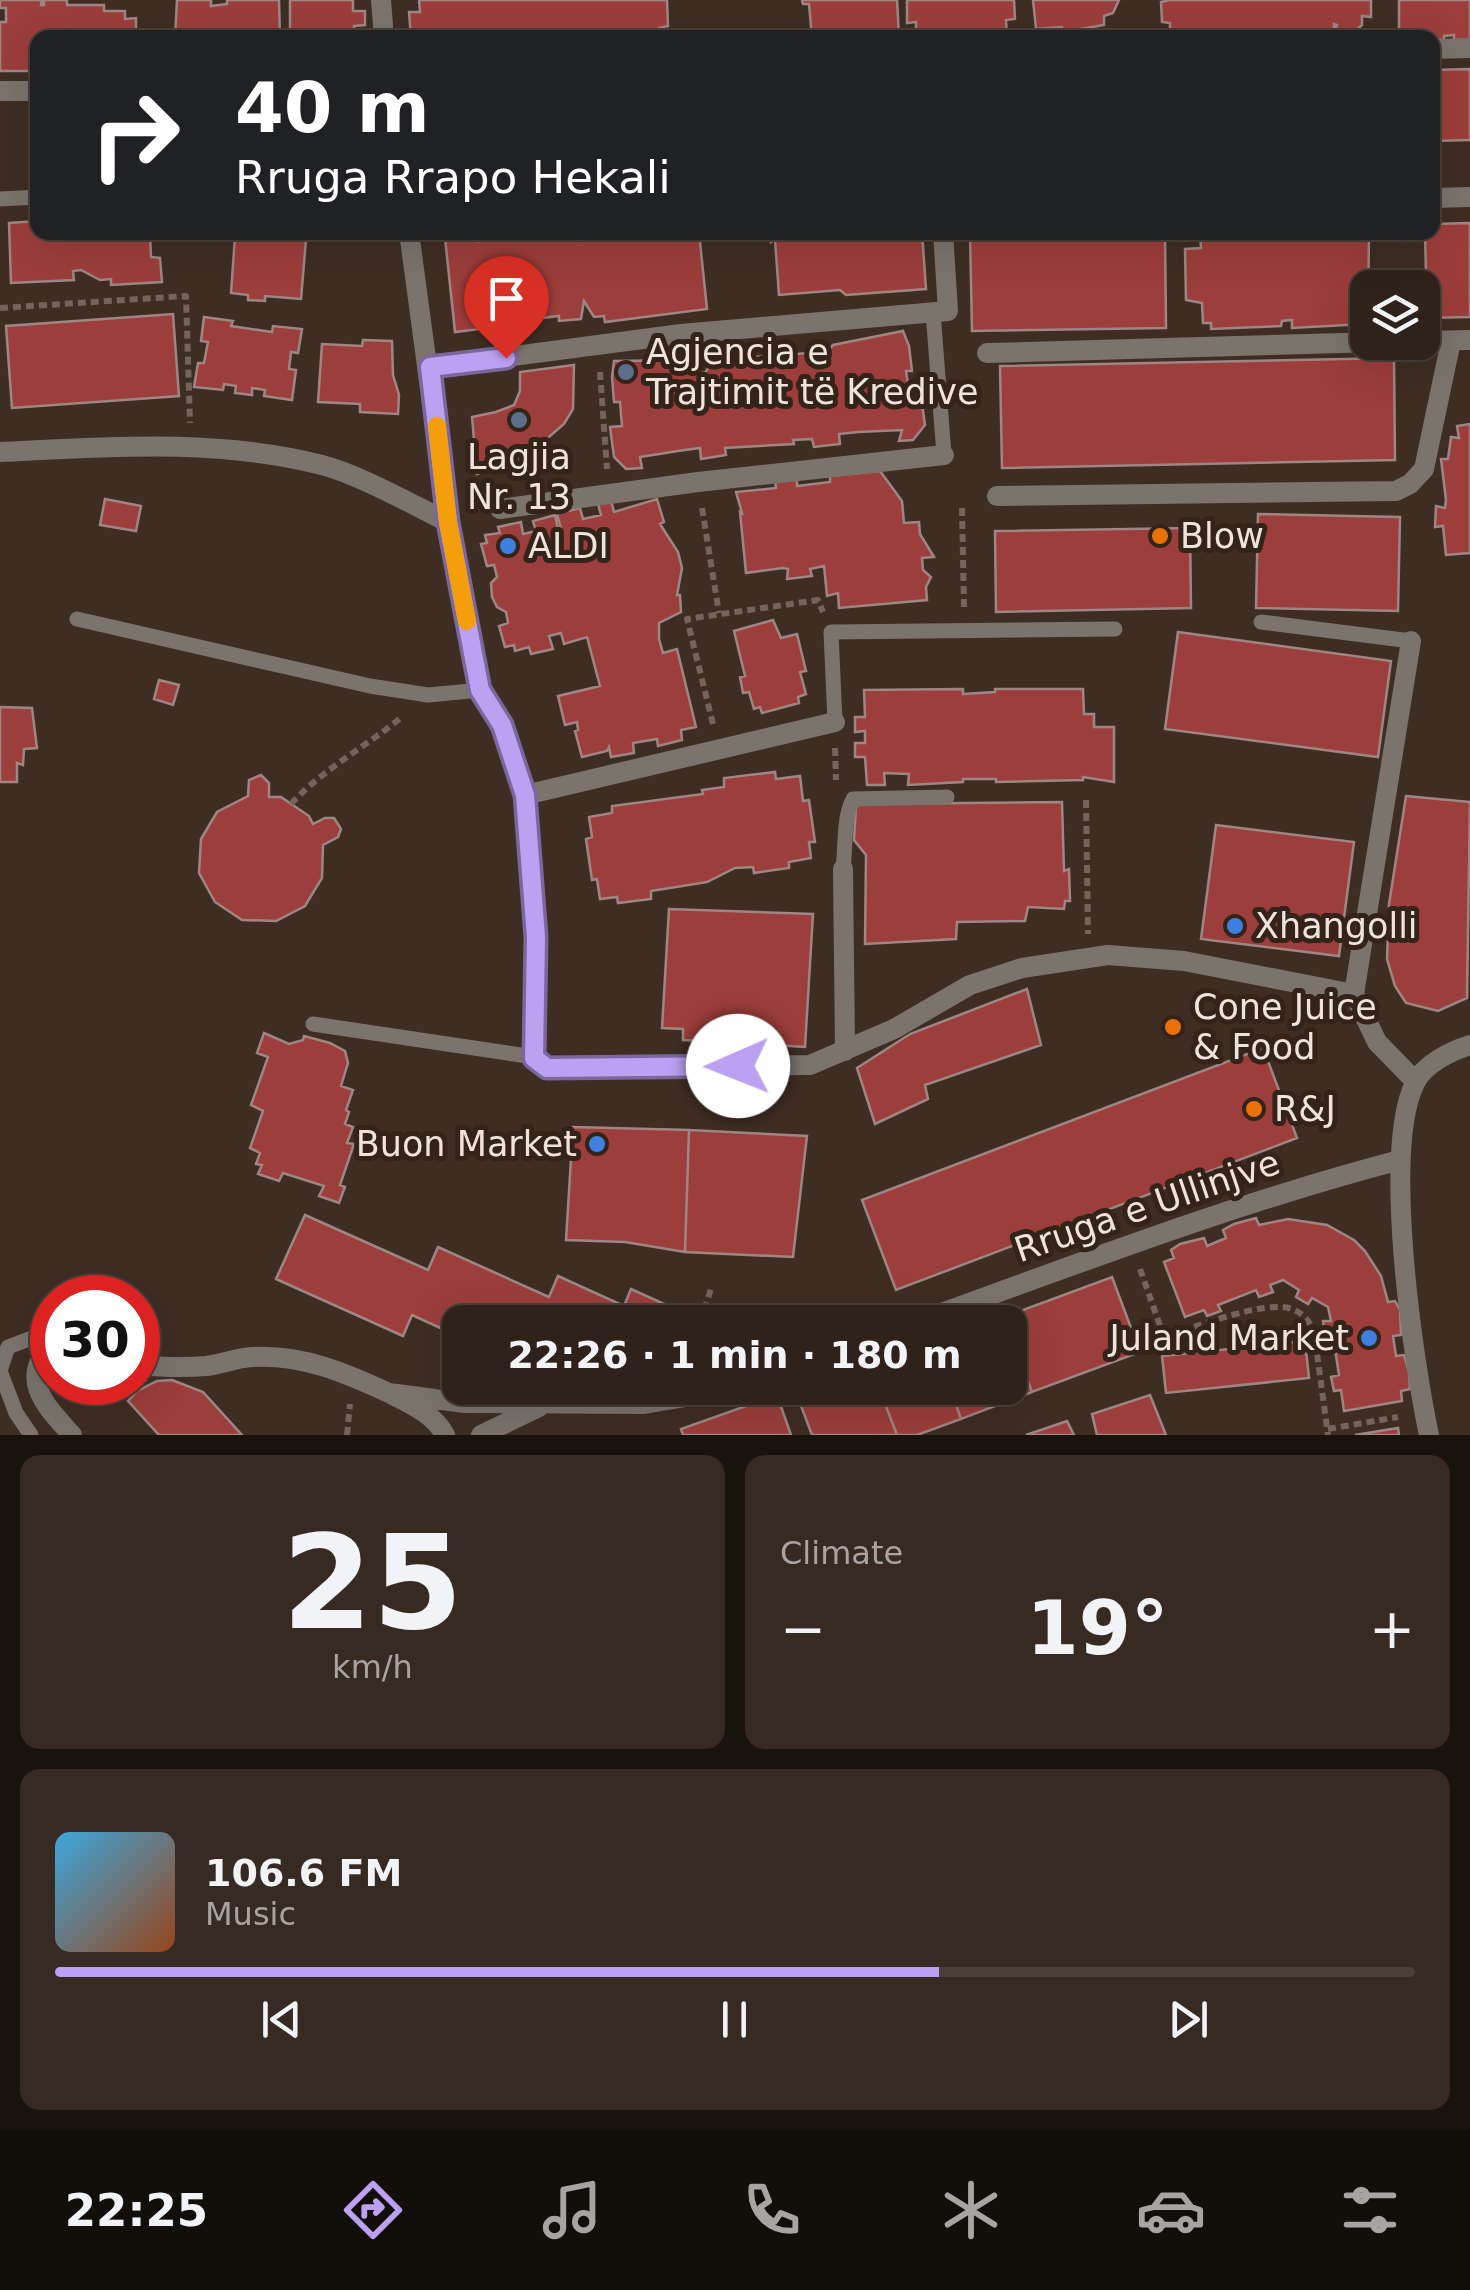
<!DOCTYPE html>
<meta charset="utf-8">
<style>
:root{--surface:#2e221a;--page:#362a23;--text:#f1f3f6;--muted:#a7a4a2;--line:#493f39;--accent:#bca0f2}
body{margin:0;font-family:"DejaVu Sans",sans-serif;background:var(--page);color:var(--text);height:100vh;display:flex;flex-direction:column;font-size:38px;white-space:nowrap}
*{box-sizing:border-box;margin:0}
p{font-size:32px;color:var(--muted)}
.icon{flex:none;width:55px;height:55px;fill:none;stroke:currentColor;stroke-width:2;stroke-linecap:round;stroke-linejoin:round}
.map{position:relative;height:1435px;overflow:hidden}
.details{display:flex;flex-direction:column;gap:20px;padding:20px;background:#19130e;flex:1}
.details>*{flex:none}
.guide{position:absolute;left:30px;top:30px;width:1410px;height:210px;border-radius:20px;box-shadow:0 10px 40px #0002,0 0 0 2px var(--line);background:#202124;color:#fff;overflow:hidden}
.tools{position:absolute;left:1350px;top:270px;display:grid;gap:20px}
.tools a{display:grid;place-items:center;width:90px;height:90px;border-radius:20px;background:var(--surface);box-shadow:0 10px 40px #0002,0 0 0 2px var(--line);font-size:50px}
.speed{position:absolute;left:30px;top:1275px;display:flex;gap:20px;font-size:50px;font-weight:700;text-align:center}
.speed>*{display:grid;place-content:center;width:130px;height:130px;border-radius:50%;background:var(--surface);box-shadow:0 10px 40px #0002,0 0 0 2px var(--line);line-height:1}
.speed .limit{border:15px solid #d22;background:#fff;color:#111}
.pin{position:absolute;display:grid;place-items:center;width:85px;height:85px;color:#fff;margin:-102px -42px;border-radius:50% 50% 50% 0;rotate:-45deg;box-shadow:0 0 10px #0007}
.pin .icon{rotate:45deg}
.me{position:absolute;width:110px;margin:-55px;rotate:269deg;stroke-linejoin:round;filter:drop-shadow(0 0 8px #0008)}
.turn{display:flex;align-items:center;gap:35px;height:210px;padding:0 40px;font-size:45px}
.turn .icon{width:130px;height:130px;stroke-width:2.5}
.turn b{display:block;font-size:70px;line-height:85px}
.big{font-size:75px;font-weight:700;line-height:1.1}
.details .tile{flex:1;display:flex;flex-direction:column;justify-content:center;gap:15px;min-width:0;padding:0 35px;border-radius:20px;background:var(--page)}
.details .dial{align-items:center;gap:0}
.dial b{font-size:130px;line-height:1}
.song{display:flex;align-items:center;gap:30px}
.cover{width:120px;height:120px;border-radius:15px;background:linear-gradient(135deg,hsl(200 70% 55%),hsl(20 70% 35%))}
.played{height:10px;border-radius:5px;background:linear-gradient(90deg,var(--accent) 65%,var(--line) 65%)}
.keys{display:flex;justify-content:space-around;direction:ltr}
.heat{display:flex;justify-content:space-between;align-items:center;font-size:55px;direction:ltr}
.details .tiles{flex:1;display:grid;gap:20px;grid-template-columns:1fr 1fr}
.tile:last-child{grid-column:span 2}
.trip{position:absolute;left:442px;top:1305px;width:585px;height:100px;border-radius:20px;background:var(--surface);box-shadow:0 10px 40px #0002,0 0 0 2px var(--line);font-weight:700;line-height:100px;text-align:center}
.dock{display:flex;height:160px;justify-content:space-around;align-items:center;background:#120e0a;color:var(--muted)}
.dock .icon{width:70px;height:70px}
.dock .current{color:var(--accent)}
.dock b{font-size:45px;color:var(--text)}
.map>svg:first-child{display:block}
.building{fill:#9c3e3b;stroke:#9f8684;stroke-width:2.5}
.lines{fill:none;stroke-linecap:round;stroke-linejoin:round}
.path{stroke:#74655c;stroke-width:6;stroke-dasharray:8 5;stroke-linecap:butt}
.lane{stroke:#7a746d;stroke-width:15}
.street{stroke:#7a746d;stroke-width:20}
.route-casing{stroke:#7a689d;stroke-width:25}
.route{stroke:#bca0f2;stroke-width:18}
.slow{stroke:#f59e0b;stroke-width:18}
.service-dot{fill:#5c6f8a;stroke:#342319;stroke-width:4}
.food-dot{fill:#e8710a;stroke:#342319;stroke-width:4}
.shop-dot{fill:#3f7fe0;stroke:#342319;stroke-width:4}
.labels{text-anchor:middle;stroke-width:10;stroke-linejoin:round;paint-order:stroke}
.poi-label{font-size:35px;fill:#efe4dd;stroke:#342319;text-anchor:start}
.street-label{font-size:35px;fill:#efe4dd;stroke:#342319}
</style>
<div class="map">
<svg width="1470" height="1435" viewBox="0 0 1470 1435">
<rect width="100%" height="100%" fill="#3e2d23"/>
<path class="building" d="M0,0H42L41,5H44V0H67V5H104V11H125V19L136,18V38H38V71H0V22H6V8H0Z
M177,0H211V6L227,4V0H279L280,38H175Z
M290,0H353V11H365V25L354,26V38H290Z
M419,0H667L668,26L659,28L660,38H411L409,12H420Z
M802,0H897L899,35L812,38L809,4H803Z
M907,0H1014L1015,19L1006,20L1007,38H916V22L907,23Z
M1033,0H1119L1113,13L1104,16V25L1063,32L1062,27L1036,29Z
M1169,0H1371V17L1362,16V25L1352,34L1334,35L1337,25L1334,24V30L1179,38L1170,31V23L1162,22L1161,2Z
M1399,0H1470V40H1454V35L1444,36V40L1399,37Z
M1470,69V140L1432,141V70Z
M38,221V232H150L151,257L160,258L162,282L111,285V279L100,280L81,270L73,271L74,280L11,283L9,223Z
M1470,223V317L1427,318L1425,232H1432V224Z
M505,232H575L578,241L587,239L586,234L598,232H699L707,309L605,322L604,316L594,317L584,301L581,319L559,321V316L534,319V324L515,326V319L487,321L488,328L455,332L445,238L478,235L479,241L505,238Z
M770,232H922L926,289L846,295L840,290L779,295L775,240L771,242Z
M1165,232L1166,328L972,331L970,234Z
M1208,232H1369L1368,318H1363L1364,324L1292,328V320L1282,321L1281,326L1211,329V323H1203L1202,303L1186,300L1185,249L1201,248L1200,234L1208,235Z
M235,236L306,240L301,299L265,296V301L248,300V295L231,293Z
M173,314L179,396L12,408L6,326Z
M204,317L233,321L231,326L272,332L273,326L302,329L298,353L291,352L289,369L296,370L292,400L264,396L265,390L252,388V395L235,393L236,386L224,384L223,390L194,387L198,363H204L208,342L201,341Z
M903,331L909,346L912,371H906L910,398L921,397L925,425L913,440L899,441L902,430L858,432L839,434L840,444L814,447L812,439L793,440L794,444L725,448L726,455L701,459L700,448L678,451L640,457L642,468L626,469L614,457L610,427L622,426L620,402H614L612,377L614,361L687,360L704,374L714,360L808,353L819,363L833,345Z
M363,340L392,341L393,375L399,395L398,414L360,412V404L318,402L322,344L362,346Z
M1394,358L1395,460L1002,468L1000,366Z
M574,365L573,409L564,424L527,456L477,474L472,417L496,412L514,405L520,391V372Z
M1470,424V553L1446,555L1443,526L1435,527L1436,506L1445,508L1446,500L1441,459H1448L1451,437L1459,438L1457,426Z
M880,471L902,501L904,523L919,522L920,534L934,557L922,558L923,570L931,577L926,587L927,600L839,608L838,593L827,596L824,566L810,569L812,576L787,579L788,569L783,568L746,573L740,512L742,513L736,492L776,488L775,480L797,477V486L830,482V476Z
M105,499L141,506L136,531L100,525Z
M657,499L664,522L660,524L678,552L682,568L677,595H680L681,612L659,623V639L663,653L677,649L696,727L681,730L682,740L658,746L657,739L633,743L634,753L611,757L609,747L607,751L582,757L575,731L578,730L577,722L565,725L558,696L600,686L587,637L564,644L561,633L549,636L553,649L531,654L529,647L515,651L514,645L505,647L499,626L508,623L506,612L497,607L492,597L491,583L497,577L494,565L487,566L481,544L487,543L485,535L500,533L498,527L521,522L523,534L536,531L533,521L555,515L559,533L562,532L557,514L580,508L583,519L601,515L598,504L611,500L614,512Z
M1258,514L1400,517L1398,611L1256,608Z
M1190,528L1191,608L996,612L995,531Z
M773,620L781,638L797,634L806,671L800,672L806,694L798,697L799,703L762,713L760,707L754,709L749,692L743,693L740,677L745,676L734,631Z
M1178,632L1391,661L1378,757L1165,729Z
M159,680L179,685L173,705L154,699Z
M963,689V694L995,692V689H1083L1084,714H1094V727H1114V782L1083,777V780L996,782V779H963V782L908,785L909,774L884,773L885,785H867L865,757H855V743H865V731L855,732V717H865L864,690Z
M0,707L32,708L37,748L24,749L23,765L17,763V782H0Z
M775,772L776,779L800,776L803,801L809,800L815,842H809L811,858L789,862V868L754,873L753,867L735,868L707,882L651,891V899L618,903L617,897L600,899L597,879L592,880L586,839L592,837L589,817L612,813V806L703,794L702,790L724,787V778Z
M261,775L269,783V797H281L309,816L313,824L325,818H334L341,829L338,837L323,845L322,878L305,906L276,921L242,920L215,902L199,873L201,839L217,812L248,796L249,780Z
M1406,796L1470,802L1467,998L1438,1011L1406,1003L1395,986L1387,959L1389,904Z
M1062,802L1064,871L1069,869L1070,901H1065L1064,909L1028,907L1025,921L957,922L956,939L865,944L866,855L854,840L856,807L862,804Z
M1216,825L1354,842L1339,956L1201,939Z
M669,909L813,914L805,1047L683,1040V1029L662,1028Z
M1027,989L1041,1045L925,1085L928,1099L875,1124L857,1068L910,1034Z
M264,1033L289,1044L303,1040L304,1036L330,1043L345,1051L348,1063L341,1086L353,1090L346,1110L349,1112L345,1124L353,1127L347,1143L354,1144L340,1185L345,1187L339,1203L319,1196L324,1186L283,1173L279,1181L258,1174L262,1165L256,1164L260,1153L250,1148L263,1111L251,1105L268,1057L257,1053Z
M1263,1048L1297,1138L896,1290L862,1200Z
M573,1127L689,1130L685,1252L625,1242L566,1240Z
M689,1130L807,1136L793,1257L685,1252Z
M305,1215L428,1270L438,1247L549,1297L558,1276L624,1306L631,1289L693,1317L691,1322H460V1337L412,1315L403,1336L276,1279Z
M1256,1218L1259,1225L1288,1219L1327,1225L1354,1240L1365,1251L1381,1276L1388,1302L1395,1301L1400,1310L1401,1335L1393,1336L1396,1356L1404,1355L1409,1372L1410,1389L1401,1391L1402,1401L1344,1411L1341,1390L1334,1391L1331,1377L1339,1375L1333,1336H1325L1323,1321H1331L1328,1307L1312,1298L1308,1304L1296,1297L1299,1290L1283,1280L1270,1285L1273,1292L1259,1297L1256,1290L1218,1305L1221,1311L1207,1316L1204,1310L1185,1317L1164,1262L1174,1258L1171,1250L1180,1244L1204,1238L1207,1246L1226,1238L1223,1230L1234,1224Z
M1112,1277L1140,1352L1032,1392L1010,1333V1322H1006L1004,1317Z
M1010,1333L1032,1392L961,1419L950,1388H1010Z
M1305,1341L1309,1378L1166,1393L1162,1356Z
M172,1380L203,1392L242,1435H159L128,1401L137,1391L157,1381Z
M825,1388H879L897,1435H812L798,1398Z
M879,1388H950L961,1419L917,1435H897Z
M777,1395L791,1435H683L681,1429Z
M1150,1395L1166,1435H1097L1092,1414Z
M1067,1421L1074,1435H1026Z
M1398,1428L1399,1435H1355Z"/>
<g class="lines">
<path class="path" d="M0,308L186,296L190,423
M600,372L607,469
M702,508L719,613
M962,508L964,607
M713,724L687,619L818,600L823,612
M835,748L836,780
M1086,800L1088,934
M291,804C324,768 366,747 403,716
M1140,1269L1164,1337C1194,1328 1265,1299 1292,1309C1303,1313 1309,1321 1314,1331L1328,1435
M700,1322L711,1289
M1328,1429L1398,1417
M347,1435L350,1404"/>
<path class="lane" d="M0,199L38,197
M933,312L944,455
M77,619L370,686L428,695L481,690
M1261,622L1411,641
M835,722L831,632L1115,629
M843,869C846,846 843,819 853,799L947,797
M313,1024L534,1057
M31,1435L16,1413L0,1371L8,1347L32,1338L52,1342"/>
<path class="street" d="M381,0L384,38
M1432,49L1470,48
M0,91H38
M1432,198L1470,197
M409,232L448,522L481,690L502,725L525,795L536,937L534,1057L547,1068L810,1065L894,1029L970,985L1022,968L1108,955L1184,961L1354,994L1377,1042L1415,1081
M1422,341L1470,340
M987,353L1379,342
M430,367L681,334L948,311L943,232
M0,452C107,447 216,438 322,465C360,475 411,504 448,522
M997,496L1396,491L1410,484L1424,469L1451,341
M500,509L698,482L944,455
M525,795L835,722
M843,869L845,1051
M1354,994L1411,641
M917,1322C1077,1264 1235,1203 1400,1160
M52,1344C18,1380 46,1406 72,1435
M138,1365C160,1367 183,1368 206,1366C222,1364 236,1358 252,1357C302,1354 346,1373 391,1394C411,1404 434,1414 445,1435
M389,1393L465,1403L644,1404L739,1388
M481,1435L539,1407
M1429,1435C1413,1360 1382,1149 1415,1083C1424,1064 1451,1051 1470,1045"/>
</g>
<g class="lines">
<defs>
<path id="route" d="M506,358L430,367L448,522L480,690L502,725L525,795L536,937L534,1058L547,1068L738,1066"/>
</defs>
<use href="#route" class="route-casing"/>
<use href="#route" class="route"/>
<path class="slow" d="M437,426L448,522L467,621"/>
</g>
<g class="service-dot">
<circle cx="626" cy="372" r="10"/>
<circle cx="519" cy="420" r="10"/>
</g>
<g class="food-dot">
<circle cx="1160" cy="536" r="10"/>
<circle cx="1173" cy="1027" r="10"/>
<circle cx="1254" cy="1109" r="10"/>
</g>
<g class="shop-dot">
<circle cx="508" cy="546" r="10"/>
<circle cx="1235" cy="926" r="10"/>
<circle cx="597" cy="1144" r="10"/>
<circle cx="1369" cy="1338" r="10"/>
</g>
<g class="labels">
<g class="poi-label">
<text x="646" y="364">Agjencia e<tspan x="646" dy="40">Trajtimit të Kredive</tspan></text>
<text x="519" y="469" text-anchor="middle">Lagjia<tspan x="519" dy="40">Nr. 13</tspan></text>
<text x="1180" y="548">Blow</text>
<text x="528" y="558">ALDI</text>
<text x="1255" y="938">Xhangolli</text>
<text x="1193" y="1019">Cone Juice<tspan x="1193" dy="40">&amp; Food</tspan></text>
<text x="1274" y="1121">R&amp;J</text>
<text x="577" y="1156" text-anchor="end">Buon Market</text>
<text x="1349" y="1350" text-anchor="end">Juland Market</text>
</g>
<g class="street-label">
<text transform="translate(1147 1206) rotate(-19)" y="12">Rruga e Ullinjve</text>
</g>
</g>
</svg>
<div class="tools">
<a><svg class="icon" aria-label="layers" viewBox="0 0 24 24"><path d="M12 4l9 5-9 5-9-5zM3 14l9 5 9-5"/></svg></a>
</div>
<div class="speed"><div class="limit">30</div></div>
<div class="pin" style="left:506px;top:358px;background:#d93025"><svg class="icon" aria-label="arrive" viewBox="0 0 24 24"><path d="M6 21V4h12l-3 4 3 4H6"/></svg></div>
<svg class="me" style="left:738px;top:1066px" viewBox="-20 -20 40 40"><circle r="19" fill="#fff"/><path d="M0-13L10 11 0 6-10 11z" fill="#bca0f2"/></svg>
<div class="trip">22:26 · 1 min · 180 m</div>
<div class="guide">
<div class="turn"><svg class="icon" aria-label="right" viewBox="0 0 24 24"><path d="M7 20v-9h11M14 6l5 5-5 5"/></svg><div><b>40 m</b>Rruga Rrapo Hekali</div></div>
</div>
</div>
<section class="details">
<div class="tiles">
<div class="tile dial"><b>25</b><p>km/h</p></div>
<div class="tile"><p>Climate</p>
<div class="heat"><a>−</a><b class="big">19°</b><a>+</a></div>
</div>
<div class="tile">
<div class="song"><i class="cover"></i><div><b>106.6 FM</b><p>Music</p></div></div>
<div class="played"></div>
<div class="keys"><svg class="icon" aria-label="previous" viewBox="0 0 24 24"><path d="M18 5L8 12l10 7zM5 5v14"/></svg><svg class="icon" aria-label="pause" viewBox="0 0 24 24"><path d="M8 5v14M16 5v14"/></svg><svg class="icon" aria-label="next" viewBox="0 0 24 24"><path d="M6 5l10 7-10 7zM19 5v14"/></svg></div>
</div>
</div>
</section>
<nav class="dock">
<b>22:25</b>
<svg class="icon current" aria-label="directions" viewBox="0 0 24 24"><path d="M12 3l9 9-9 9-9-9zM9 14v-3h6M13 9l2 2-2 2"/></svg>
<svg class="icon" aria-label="music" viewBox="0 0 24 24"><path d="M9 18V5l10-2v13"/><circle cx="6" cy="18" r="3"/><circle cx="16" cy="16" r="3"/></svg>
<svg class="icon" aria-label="phone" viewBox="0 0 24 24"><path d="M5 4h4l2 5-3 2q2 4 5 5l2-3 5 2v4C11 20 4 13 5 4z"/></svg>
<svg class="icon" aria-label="climate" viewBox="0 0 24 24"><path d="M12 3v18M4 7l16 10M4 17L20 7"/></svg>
<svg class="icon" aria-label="car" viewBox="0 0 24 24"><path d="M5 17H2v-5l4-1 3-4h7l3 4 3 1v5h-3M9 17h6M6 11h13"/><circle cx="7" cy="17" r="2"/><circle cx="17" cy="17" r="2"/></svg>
<svg class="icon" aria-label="filters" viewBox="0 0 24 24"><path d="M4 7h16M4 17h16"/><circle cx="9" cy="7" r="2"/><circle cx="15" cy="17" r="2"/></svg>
</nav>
